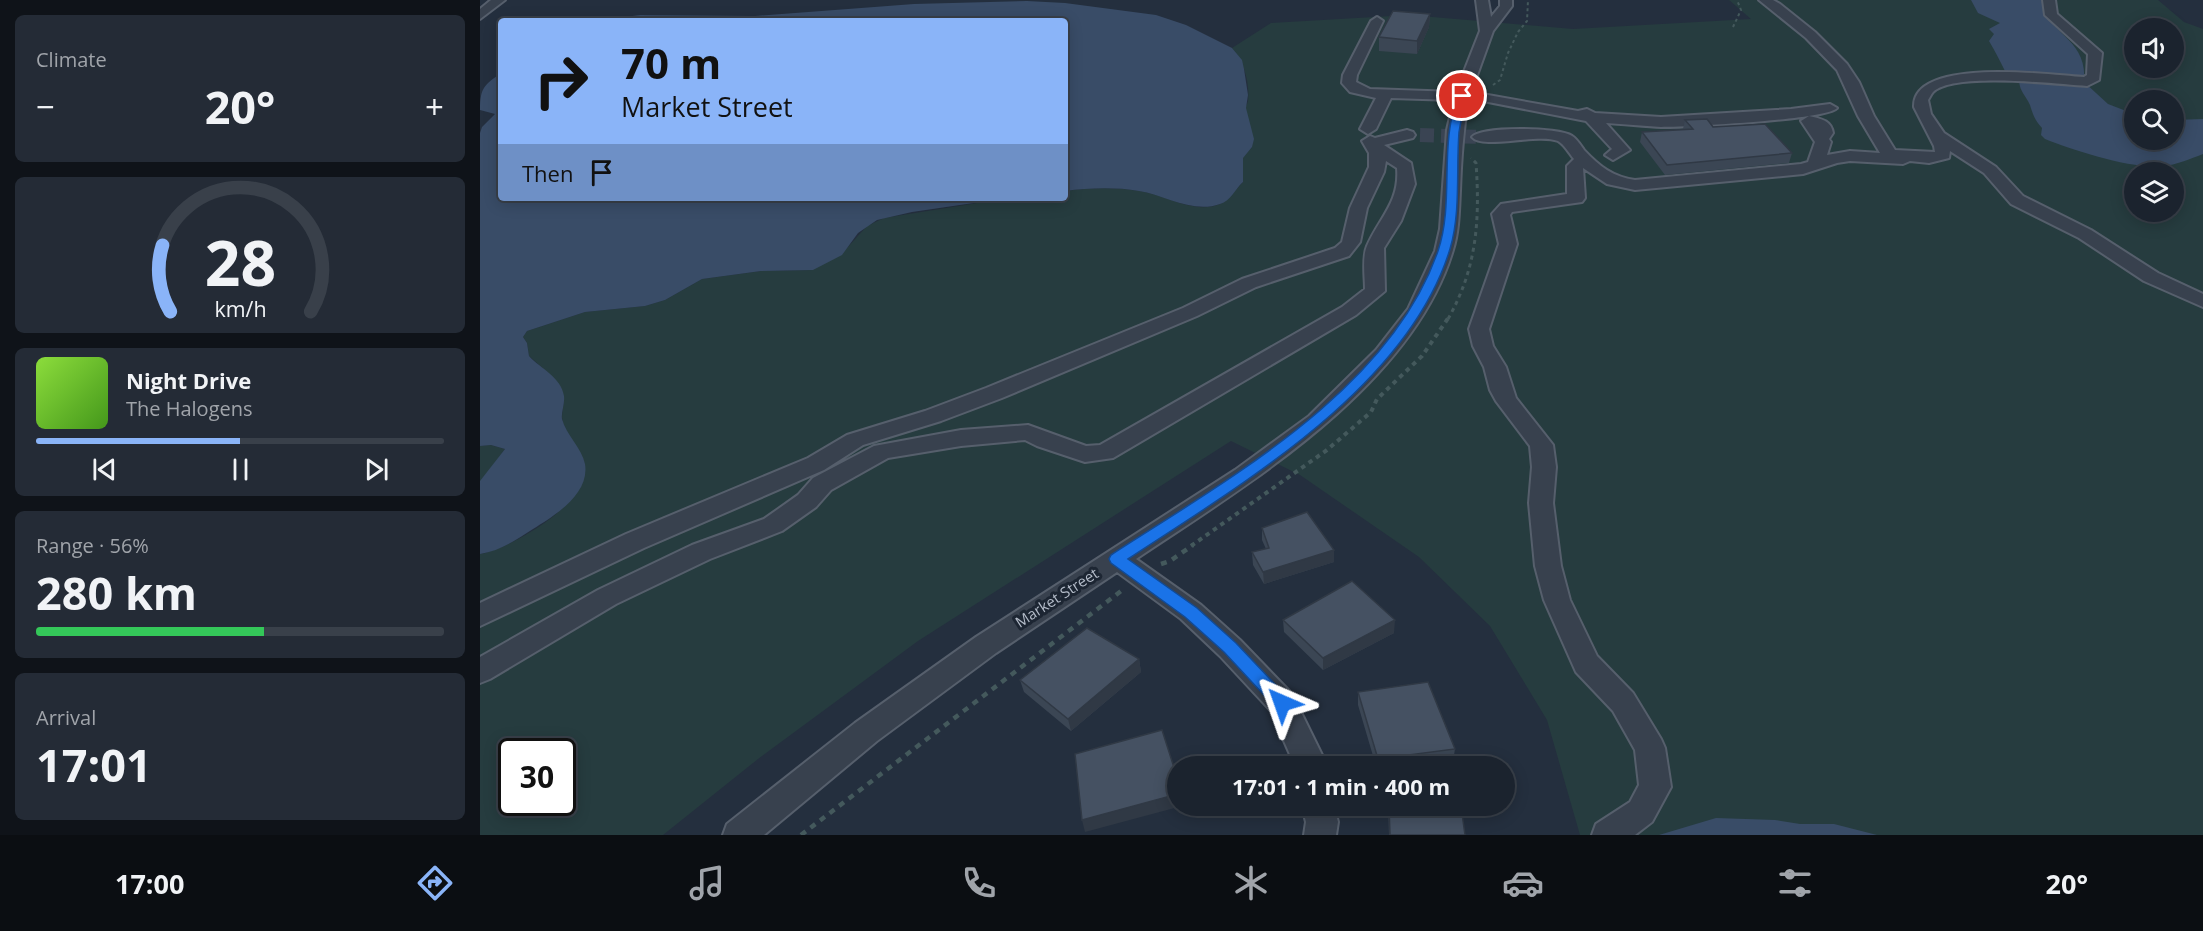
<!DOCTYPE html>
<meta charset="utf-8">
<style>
:root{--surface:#1b232e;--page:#242b36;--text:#f1f3f6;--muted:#a0a4aa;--line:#39404a;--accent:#8ab4f8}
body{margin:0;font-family:"Open Sans",sans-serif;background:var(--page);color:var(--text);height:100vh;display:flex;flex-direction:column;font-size:22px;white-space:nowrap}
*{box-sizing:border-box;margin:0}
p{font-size:20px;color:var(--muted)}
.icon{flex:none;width:33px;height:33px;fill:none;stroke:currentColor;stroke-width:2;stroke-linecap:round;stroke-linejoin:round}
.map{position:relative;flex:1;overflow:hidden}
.panel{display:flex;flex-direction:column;gap:15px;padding:15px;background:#0f1319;width:480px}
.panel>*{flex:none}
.hud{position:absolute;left:18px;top:18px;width:570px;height:183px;border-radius:6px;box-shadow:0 3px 15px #0003,0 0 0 2px var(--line);background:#8ab4f8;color:#111;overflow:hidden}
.buttons{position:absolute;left:1644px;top:18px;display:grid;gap:12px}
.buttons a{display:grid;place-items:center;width:60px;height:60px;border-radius:50%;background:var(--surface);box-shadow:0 3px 15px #0003,0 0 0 2px var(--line);font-size:30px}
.speed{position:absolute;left:18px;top:738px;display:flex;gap:12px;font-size:30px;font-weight:700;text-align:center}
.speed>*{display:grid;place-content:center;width:78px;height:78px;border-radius:50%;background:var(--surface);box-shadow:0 3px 15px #0003,0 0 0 2px var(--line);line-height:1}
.speed .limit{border:3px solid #111;border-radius:9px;background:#fff;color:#111}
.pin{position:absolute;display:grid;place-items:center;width:51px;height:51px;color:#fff;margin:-26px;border:3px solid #fff;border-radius:50%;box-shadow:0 2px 6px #0007}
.me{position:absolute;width:66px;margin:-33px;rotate:317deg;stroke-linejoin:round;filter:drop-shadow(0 0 4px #0008)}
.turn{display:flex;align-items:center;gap:21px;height:126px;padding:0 24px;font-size:27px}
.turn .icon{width:78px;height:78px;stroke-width:2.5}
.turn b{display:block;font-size:42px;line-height:51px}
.then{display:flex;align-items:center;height:57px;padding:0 24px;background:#0003;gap:12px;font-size:22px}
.big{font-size:45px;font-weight:700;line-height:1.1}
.panel .widget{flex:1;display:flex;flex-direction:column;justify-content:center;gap:9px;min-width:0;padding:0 21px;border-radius:9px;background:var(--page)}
.panel .dial{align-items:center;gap:0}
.dial svg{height:156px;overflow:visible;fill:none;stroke:var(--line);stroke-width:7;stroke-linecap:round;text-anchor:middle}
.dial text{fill:var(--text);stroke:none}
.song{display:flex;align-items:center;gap:18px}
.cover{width:72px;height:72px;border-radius:9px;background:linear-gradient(135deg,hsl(90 70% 55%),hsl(100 70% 35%))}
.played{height:6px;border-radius:3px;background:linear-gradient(90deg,var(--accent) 50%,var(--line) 50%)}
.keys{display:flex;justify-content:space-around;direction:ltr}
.heat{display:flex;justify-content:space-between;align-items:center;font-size:33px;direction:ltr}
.charge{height:9px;border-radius:4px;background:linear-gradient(90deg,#34c759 56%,var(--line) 0)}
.trip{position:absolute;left:687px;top:756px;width:348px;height:60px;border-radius:30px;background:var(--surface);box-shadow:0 3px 15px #0003,0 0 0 2px var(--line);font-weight:700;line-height:60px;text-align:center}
.dock{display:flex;height:96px;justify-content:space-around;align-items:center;background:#0b0e12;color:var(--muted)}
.dock .icon{width:42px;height:42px}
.dock .active{color:var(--accent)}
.dock b{font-size:27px;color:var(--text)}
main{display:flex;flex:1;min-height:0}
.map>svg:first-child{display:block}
.green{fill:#263c3f;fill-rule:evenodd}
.water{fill:#394c67}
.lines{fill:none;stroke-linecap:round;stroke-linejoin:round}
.minor-tunnel{stroke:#3a4453;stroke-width:14;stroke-dasharray:14 7;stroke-linecap:butt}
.minor-casing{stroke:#565f6c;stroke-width:4}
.path-far3{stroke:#44595c;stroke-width:2;stroke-dasharray:3 3;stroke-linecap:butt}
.path-far2{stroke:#44595c;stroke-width:3;stroke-dasharray:4 4;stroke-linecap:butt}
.path-far1{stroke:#44595c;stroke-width:4;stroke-dasharray:4.5 4.5;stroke-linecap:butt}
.path{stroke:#44595c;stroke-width:4.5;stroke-dasharray:6 6;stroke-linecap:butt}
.minor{fill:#38414e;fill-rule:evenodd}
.wall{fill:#3b4654}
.shaded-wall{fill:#303945}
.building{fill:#455162;stroke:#303945;stroke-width:1.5}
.route{fill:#1a73e8;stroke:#114b97;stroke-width:1.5}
.labels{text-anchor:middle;stroke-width:6;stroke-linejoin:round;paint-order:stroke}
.street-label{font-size:15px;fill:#b4bcc9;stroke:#1d2633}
</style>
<main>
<section class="panel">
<div class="widget"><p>Climate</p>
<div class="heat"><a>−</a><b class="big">20°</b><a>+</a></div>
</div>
<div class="widget dial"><svg viewBox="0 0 100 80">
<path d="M14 69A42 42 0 1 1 86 69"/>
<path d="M14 69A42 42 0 0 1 10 35" stroke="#8ab4f8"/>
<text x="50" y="56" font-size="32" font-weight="700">28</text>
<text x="50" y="72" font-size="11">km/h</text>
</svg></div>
<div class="widget">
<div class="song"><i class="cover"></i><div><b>Night Drive</b><p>The Halogens</p></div></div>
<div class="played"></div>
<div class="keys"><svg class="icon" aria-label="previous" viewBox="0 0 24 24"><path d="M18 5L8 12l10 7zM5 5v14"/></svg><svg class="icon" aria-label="pause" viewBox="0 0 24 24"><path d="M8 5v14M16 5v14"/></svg><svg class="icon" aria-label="next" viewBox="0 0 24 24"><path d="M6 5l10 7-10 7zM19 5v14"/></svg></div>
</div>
<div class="widget"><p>Range · 56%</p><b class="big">280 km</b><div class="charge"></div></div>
<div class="widget"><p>Arrival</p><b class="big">17:01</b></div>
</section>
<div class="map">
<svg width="1723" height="835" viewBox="0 0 1723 835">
<rect width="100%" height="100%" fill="#242f3e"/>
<path class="green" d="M1249,0H1678L1704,22L1723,29V835H1100L1067,720L1010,626L939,557L820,475L751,441L438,641L278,759L183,835H0V554C30,549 115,501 104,462C100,447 83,432 82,417C82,411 84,404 84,398L66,371L49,356L47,343L43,337L47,331L105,312L165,306L185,300L222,279L281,271L333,270L368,247L387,226L404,218L528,198H585V191C609,188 635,187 659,191C684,194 714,215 740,204C749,200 756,189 763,182V157L772,147C772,133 768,123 766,110C765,105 767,106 768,101C770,82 764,62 752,48L791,23L929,15L1093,29L1271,19ZM1654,28H1694V68H1654ZM1654,100H1694V140H1654ZM1654,172H1694V212H1654ZM32,752H82V802H32Z
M11,445L25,449L0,483V446Z"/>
<path class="water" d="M1491,0H1562C1567,36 1608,37 1604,82L1628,104L1654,114V140H1694V120L1723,119V154C1710,159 1696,165 1683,166C1654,170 1592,150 1565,139L1561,135L1562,128C1555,120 1553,115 1550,105C1546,96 1540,92 1539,81L1525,71C1520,61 1515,51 1509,41L1514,34L1509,29L1520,23L1498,13Z
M547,1L585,3L676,15L706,25L752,48L762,60L764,69L768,95L766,108L774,139L772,147L763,158V182C755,189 751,201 740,204C713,214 685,195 659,191C635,187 609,188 585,191V21H115L160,15L275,16L434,4Z
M21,73V198H528L432,212L397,220L378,233L362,255L333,270L281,271L222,279L185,300L165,306L105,312L47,331L43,337L47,343L49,356C61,369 81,377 84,396C85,404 81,412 82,419C86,435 102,448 105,464C110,494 74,516 53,529C36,540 20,551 0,554V481L25,449L11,445L0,446V133L2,127L15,114L0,110C0,88 4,85 21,73Z
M1236,818L1295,820L1320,824H1354L1397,835H1179Z"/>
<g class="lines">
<path class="minor-tunnel" d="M940,135L1000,137"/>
<defs>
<path id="minor" d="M11,0H25L0,19V9Z
M996,0H1008L1011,17L1020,6V0H1032V6L1013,31L991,92L1098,111L1107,109L1115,113L1181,117L1311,109L1350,104L1357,108C1347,120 1204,127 1181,127C1163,126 1144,124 1126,123L1150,150L1133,160L1125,155L1132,149L1106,121L1003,101H988C983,131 981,161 980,191C979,211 979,231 973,250C932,386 768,484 656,559L721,605L760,640L812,694L843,757L845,766H815L791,711L740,656L701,619L637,572L516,653L397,741L284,835H243L247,824L375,723L496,637L755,470L829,416L896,350L928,309L955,251L960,229L967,130L974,100L911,98L896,129L888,134L880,129L896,98L870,92L862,83L863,75L891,21L897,17L903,21L877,75L876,82L890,89L976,92L1000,31Z
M1279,0H1293L1300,4L1335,32L1367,64L1379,82L1394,116L1415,150L1455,152L1454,146L1434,107C1432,56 1572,75 1604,77L1607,75L1608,54L1565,15L1563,0H1575L1577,14L1622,53L1619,80L1607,86C1577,84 1474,72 1453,92C1451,94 1450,97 1448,100L1451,114L1464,133L1516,167L1543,196L1611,230L1678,273L1723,294V307L1664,281L1599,238L1531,204L1504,173L1470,151L1469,158L1449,163L1430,161L1423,164L1370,161L1357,163L1323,174L1155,190L1127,184L1103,168L1105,198L1102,202L1032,212L1030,215L1037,244L1009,329L1013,346L1026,367L1036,398L1073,445L1076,467L1073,503L1081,566L1090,600L1117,656L1153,693L1181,739L1185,748L1191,787L1172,822L1155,835H1112L1116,824L1150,802L1159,785L1155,750L1133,711L1096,672L1064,600L1055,566L1049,503L1052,467L1050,446L1016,401L1010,390L1004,367L993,346L989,329L1019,244L1012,214L1021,204L1087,194V166L1094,159C1089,153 1084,144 1078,141C1057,133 1003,150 992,137C1001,126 1079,127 1092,136C1097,139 1101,146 1104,150C1119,166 1133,177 1155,180L1321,164L1328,162L1335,142L1321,121L1329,116C1341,119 1351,120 1353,133L1349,139L1351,142L1347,155L1370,151L1400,153L1378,116L1357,70L1326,38Z
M927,130L933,132L935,135L933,138L904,145L931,163L935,184L921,221L904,248L905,291L876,315L633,458L605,462L557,446L545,440L481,446L408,458L351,490L336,507L302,531L230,559L136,604L10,679L0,683V657L118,590L212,545L284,519L318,495L333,478L394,446L481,430L548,425L606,446L620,445L862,307L885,289C885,277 882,257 887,246C899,218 920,202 917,168L906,161L904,172L887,208L880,242L869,256L776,287L717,316L522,398L461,421L383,445L344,470L164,548L0,626V603L146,534L328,458L367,435L445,411L506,388L703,308L762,279L855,248L862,242L870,208L889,167V153L882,141L890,136L895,138Z
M822,806H854L858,822L856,835H824L826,822Z"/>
</defs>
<use href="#minor" class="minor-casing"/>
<path class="path-far3" d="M1253,27L1261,10L1257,0
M1013,85L1020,80L1028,53L1038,32L1047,21L1048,0"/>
<path class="path-far2" d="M968,319C997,268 1000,220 996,163L991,158"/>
<path class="path-far1" d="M711,546L847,450L891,412L897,399L942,356L969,317"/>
<path class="path" d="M681,564L690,561L713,545
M321,835L645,588"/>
<use href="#minor" class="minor"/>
</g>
<path class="wall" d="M950,14L949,27L937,54L899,51V37Z
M1205,120L1233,127L1312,153L1309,163L1185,175L1160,142L1162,132L1203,129Z
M782,528L854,562L784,584L773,565L772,552L786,549L782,540Z
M803,620L914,633L843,670L804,632Z
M659,659L661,672L591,731L544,692L540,680Z
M878,692L975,749L973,761L932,766H896L878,705Z
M908,806L985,835H909Z"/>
<path class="shaded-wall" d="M950,14L949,27L937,54V41Z
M854,550V562L784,584L783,572Z
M915,620L914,633L843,670V658Z
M659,659L661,672L591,731L588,719Z
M698,794V806H702L605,832L602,820Z"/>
<path class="building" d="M913,11L950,14L937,41L899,37Z
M1227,119L1233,127L1285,124L1312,153L1187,165L1162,132L1213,129L1205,120Z
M827,512L854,550L783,572L772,552L789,548L782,528Z
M872,581L915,620L843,658L803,620Z
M607,628L659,659L588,719L540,680Z
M948,682L975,749L898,759L878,692Z
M682,730L698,780V794L602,820L595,754Z
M909,806H981L985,835H910Z"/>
<path class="route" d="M979,94L987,96C984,108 981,120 979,132C976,170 981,212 970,249C928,387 762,484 648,559L717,608L756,643L808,698L811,703L808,708L802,710L796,708L744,652L705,617L631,563L629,559L631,555C748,479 910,390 958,251C975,201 958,143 979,94Z"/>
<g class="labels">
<g class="street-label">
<text transform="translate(577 598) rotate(-33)" y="5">Market Street</text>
</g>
</g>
</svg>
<div class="buttons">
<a><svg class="icon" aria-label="sound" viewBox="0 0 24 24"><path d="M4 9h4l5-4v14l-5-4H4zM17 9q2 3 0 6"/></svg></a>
<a><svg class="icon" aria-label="search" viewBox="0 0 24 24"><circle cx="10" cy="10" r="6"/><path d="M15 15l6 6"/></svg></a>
<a><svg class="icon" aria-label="layers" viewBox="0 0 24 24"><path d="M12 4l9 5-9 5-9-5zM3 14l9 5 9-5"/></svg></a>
</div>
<div class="speed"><div class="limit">30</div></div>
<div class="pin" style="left:982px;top:96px;background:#d93025"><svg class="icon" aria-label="arrive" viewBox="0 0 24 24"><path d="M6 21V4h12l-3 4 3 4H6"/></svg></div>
<svg class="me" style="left:802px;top:703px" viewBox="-20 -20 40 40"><path d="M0-17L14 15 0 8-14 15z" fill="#1a73e8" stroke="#fff" stroke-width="4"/></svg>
<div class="trip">17:01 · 1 min · 400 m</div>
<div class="hud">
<div class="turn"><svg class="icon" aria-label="right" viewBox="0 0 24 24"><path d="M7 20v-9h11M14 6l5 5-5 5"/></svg><div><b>70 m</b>Market Street</div></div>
<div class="then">Then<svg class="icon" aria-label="arrive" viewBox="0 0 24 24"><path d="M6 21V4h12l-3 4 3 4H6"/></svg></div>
</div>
</div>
</main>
<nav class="dock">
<b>17:00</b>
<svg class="icon active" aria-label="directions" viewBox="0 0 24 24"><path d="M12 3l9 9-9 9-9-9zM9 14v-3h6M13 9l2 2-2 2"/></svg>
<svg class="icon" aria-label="music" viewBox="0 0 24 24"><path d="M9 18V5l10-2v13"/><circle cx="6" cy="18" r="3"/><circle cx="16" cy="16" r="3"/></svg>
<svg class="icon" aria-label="phone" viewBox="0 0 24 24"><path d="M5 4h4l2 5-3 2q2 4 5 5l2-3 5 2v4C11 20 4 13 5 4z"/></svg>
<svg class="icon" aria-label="climate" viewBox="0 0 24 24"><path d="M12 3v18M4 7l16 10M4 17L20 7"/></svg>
<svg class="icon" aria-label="car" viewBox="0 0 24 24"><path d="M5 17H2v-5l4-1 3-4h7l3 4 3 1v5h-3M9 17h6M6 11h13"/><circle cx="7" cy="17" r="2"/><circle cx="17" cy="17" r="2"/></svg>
<svg class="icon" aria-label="filters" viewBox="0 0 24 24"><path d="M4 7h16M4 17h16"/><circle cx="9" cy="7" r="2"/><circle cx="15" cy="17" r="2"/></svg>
<b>20°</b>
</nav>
